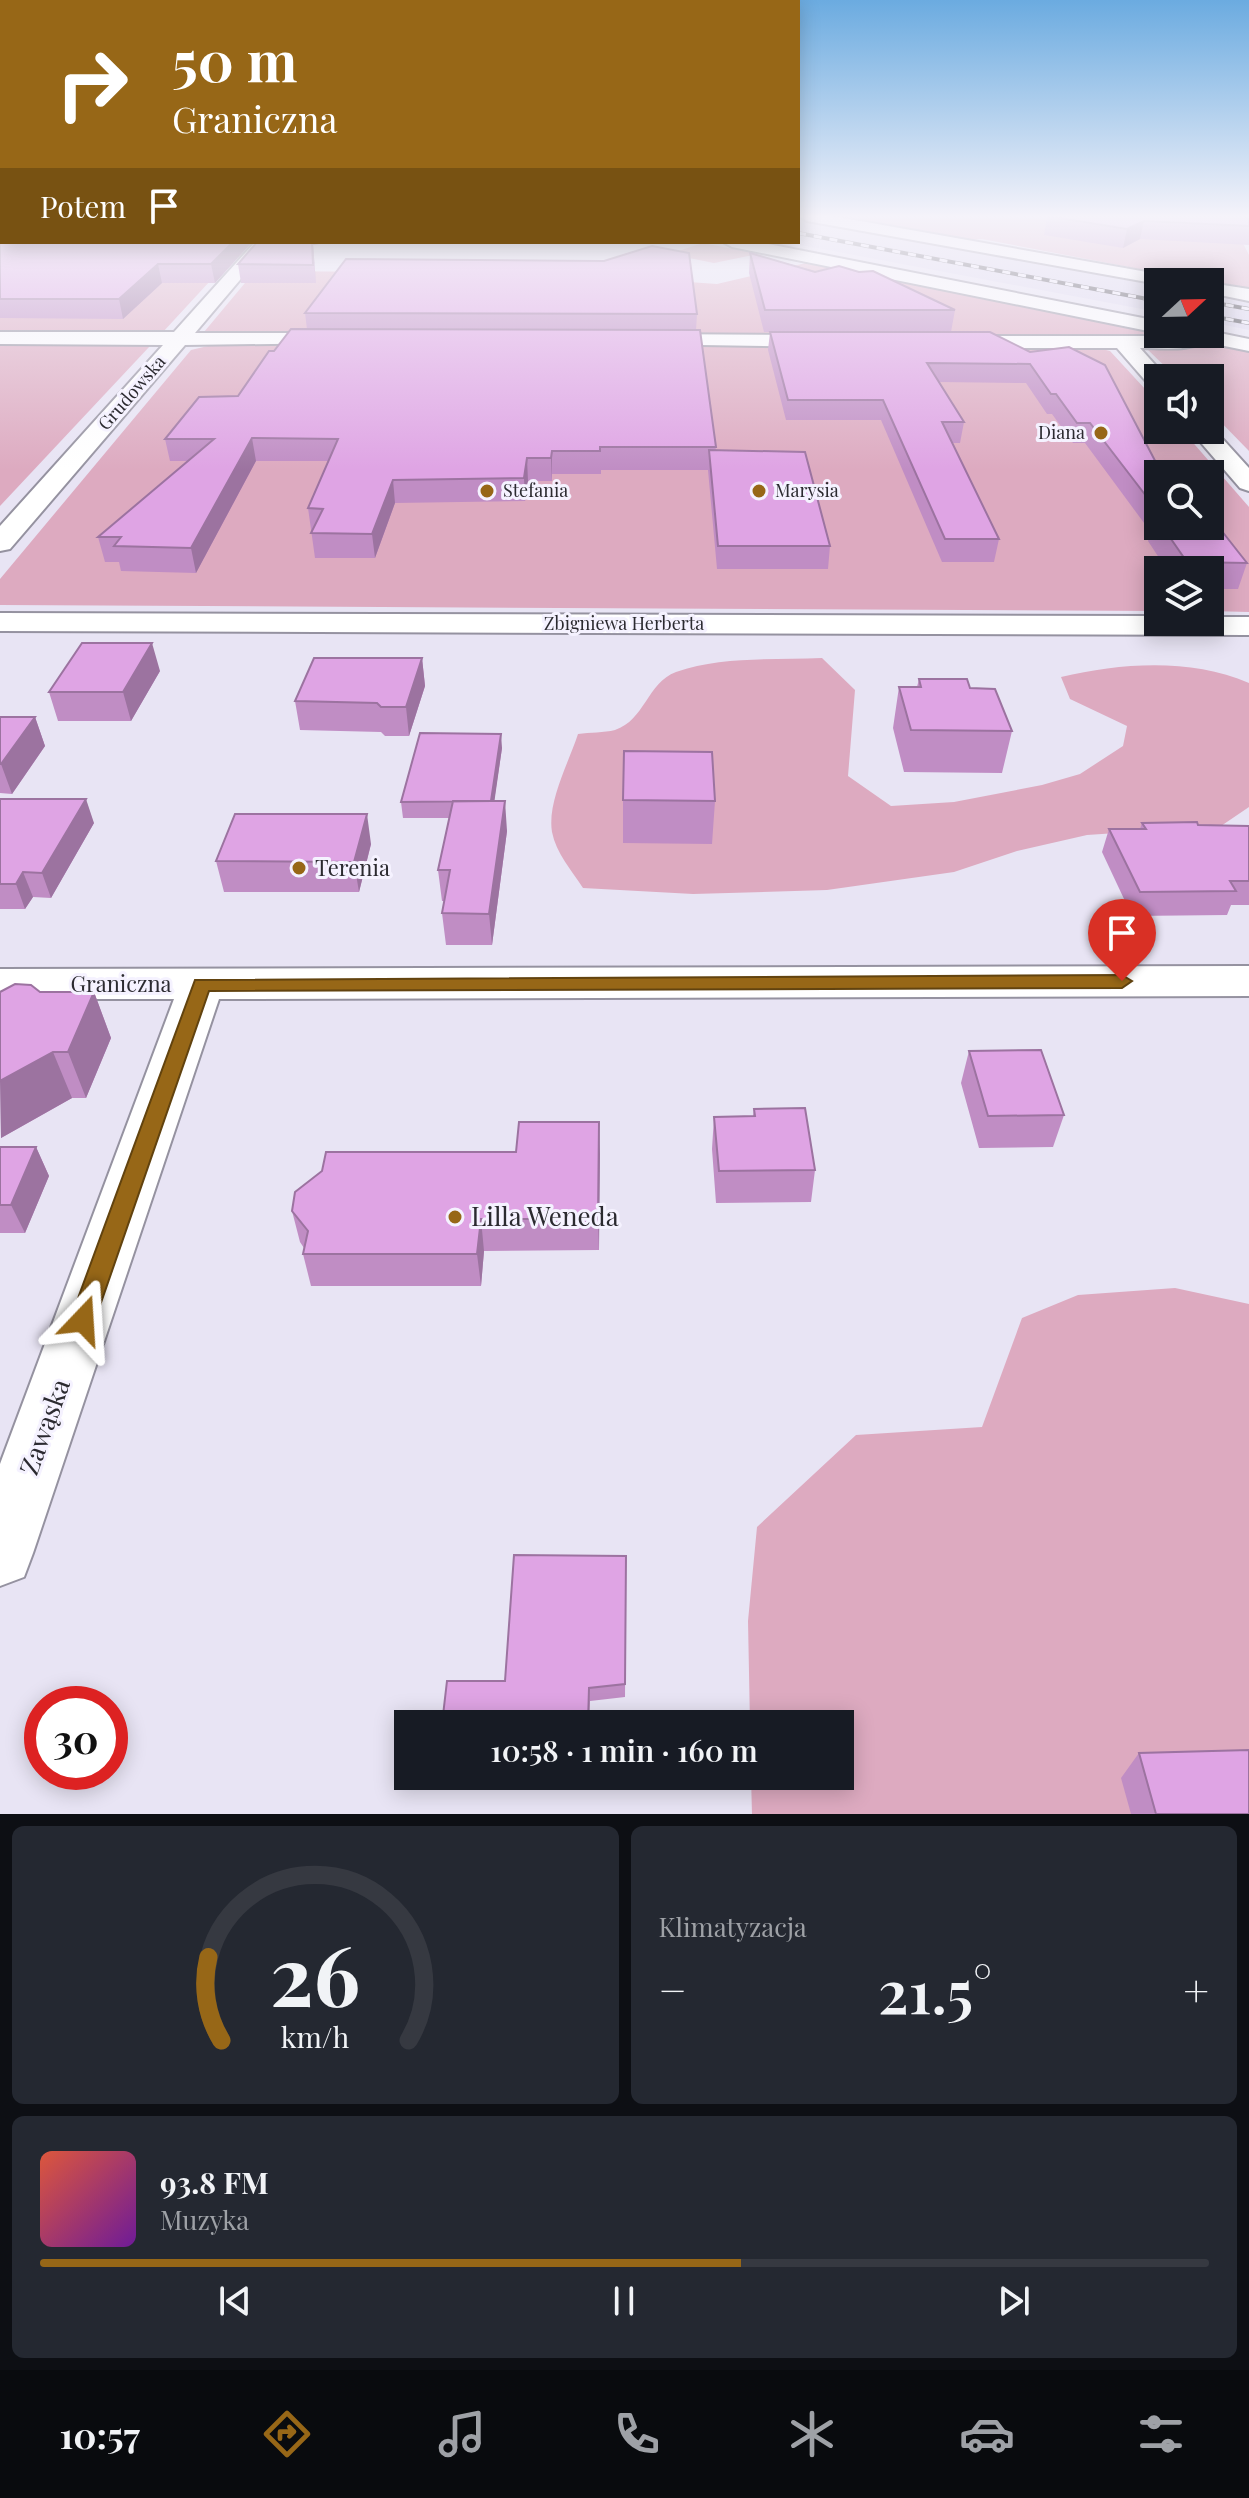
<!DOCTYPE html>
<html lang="pl">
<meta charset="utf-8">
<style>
:root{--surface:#171b24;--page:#242831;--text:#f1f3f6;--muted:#9ea1a6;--line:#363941;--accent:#976717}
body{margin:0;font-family:"Playfair Display",serif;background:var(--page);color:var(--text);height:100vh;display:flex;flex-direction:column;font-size:30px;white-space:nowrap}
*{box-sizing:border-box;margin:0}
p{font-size:26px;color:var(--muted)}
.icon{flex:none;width:44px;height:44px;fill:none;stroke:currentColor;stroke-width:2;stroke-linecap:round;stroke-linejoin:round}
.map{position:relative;height:1814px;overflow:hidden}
.panel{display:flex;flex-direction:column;gap:12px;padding:12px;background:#0d0f14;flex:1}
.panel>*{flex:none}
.hud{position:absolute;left:0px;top:0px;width:800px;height:244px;box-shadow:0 4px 20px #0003;background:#976717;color:#fff;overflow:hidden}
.needle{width:52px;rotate:68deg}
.buttons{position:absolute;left:1144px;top:268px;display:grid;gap:16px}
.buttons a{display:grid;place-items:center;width:80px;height:80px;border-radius:0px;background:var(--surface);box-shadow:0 4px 20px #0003;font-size:40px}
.speed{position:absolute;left:24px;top:1686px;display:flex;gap:16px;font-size:40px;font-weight:700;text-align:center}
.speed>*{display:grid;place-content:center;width:104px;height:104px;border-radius:50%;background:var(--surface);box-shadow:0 4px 20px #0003;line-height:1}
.speed .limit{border:12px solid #d22;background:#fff;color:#111}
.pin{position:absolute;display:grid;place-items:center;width:68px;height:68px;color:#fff;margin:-82px -34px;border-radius:50% 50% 50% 0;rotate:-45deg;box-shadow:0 0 8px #0007}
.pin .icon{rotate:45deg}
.me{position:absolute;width:88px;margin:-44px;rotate:20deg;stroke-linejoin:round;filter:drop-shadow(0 0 6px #0008)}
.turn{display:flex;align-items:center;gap:28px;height:168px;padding:0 40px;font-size:36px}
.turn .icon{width:104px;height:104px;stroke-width:2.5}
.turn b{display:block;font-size:56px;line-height:68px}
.then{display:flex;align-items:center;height:76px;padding:0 40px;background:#0003;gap:16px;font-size:30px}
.big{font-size:60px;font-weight:600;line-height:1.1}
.panel .widget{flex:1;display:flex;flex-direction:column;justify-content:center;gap:12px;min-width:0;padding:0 28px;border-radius:12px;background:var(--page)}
.panel .dial{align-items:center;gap:0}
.dial svg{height:208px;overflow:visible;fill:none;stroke:var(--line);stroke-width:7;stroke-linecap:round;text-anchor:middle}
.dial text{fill:var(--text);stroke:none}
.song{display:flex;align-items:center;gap:24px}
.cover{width:96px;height:96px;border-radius:12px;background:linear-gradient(135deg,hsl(10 70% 55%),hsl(280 70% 35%))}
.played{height:8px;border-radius:4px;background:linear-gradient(90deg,var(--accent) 60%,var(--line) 60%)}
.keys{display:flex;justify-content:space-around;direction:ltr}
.heat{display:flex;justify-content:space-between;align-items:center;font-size:44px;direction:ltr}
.panel .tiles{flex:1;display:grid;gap:12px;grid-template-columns:1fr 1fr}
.widget:last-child{grid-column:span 2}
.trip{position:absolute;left:394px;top:1710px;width:460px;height:80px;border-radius:0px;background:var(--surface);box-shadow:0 4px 20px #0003;font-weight:600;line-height:80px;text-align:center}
.tab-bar{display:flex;height:128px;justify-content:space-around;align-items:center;background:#090b0e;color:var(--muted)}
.tab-bar .icon{width:56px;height:56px}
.tab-bar .on{color:var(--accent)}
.tab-bar b{font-size:36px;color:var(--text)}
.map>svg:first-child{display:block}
.built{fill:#ddd8ef}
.green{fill:#ddaac0;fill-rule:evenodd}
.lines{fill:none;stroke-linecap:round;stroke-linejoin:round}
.minor-casing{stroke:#9592a0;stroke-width:4}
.tertiary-casing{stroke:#9592a0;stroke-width:4}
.minor{fill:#fff;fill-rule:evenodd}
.tertiary{fill:#fff;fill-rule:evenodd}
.rail-casing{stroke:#434149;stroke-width:4}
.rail{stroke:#f5f2ff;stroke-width:3;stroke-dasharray:8;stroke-linecap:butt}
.wall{fill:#c08dc4}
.shaded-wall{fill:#9c73a0}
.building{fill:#dfa4e4;stroke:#9c73a0;stroke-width:2}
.route{fill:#976717;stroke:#62430f;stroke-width:2}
.poi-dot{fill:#976717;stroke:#f5f2ff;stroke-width:3}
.labels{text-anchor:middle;stroke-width:6;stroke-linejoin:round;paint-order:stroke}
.far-street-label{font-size:18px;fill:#2b2a30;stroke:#f5f2ff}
.far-poi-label{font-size:18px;fill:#2b2a30;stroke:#f5f2ff;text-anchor:start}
.poi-label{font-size:22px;fill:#2b2a30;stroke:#f5f2ff;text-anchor:start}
.street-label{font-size:22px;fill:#2b2a30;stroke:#f5f2ff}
.near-poi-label{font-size:26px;fill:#2b2a30;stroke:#f5f2ff;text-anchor:start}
.near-street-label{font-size:26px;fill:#2b2a30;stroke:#f5f2ff}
</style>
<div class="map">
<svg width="1249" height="1814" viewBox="0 0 1249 1814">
<rect width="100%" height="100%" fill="#e8e4f4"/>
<path class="built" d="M798,220L1158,286V312L785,242H798Z
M1210,296L1249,303V330L1210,322Z"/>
<path class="green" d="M0,216L2,242H246L163,332H0Z
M817,216H1229L1249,255V293L1210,287V282H1184L1150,276L1155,272L982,239L955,241Z
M703,243L758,254L714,263L669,254Z
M806,263L1152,331L1153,336L204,332L255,271L561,273L717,284Z
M0,345L150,346L0,506Z
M212,345L1098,348L1110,351L1158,403V430H1182L1249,507V612L1210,611V570H1158V611L0,605V579L191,350ZM1158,474H1210V526H1158Z
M1146,348H1235L1249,350V451L1210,411V378H1177Z
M822,658L855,690L848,776L891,806L954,802L1042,785L1080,774L1123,746L1127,726L1070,699L1061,677C1122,663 1190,658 1249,683V807L1221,826L1087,835L1017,851L954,872L827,890L693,894L583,888C572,871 556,853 552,832C547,802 569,762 578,734C590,732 604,733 615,730C645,720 647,683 676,672C721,656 774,660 822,658Z
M1175,1288L1249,1304V1814H752L751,1776H840V1724H750L748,1621L757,1527L856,1435L982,1427L1022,1318L1078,1295Z"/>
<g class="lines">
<defs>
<path id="minor" d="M799,216H832L1175,277L1184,282L1158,284L807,221Z
M255,242H272L195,333H339L346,335L349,339L346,343L185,345L10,549L0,551V526L163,345L0,344V332H174Z
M1210,283L1249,289V301L1210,293Z
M1210,332L1213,336C1196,353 1162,348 1140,348L1167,378H1158V388L1150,386L1117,348H953L943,342L953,336H1182Z
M645,334L827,335L837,341L827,347L638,344L635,340Z
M1210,425L1249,468V491L1240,488L1190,430H1210Z
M0,613L1158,616V622H1210V617H1249V635L0,631Z
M1249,966V996L219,999L33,1553L24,1577L0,1586V1464L174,999H0V969Z"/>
<path id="tertiary" d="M723,242H758L1158,321V333L732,247Z
M1210,331L1249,339V351L1185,338L1182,334H1210Z"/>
</defs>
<use href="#minor" class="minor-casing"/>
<use href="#tertiary" class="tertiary-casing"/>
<use href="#minor" class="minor"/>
<use href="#tertiary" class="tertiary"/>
<defs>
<path id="rail" d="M798,233L1158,301
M1210,302L1249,309
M1210,316L1249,323"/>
</defs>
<use href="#rail" class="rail-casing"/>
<use href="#rail" class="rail"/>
</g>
<path class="wall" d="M0,216L2,242H252L215,283H162L123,319L0,318Z
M1047,216L1245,217L1249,219V245L1140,239L1123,248L1044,235Z
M257,242H331L313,245L316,283H241L238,264Z
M750,253L955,310L951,332H764L749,273Z
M305,313L697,314L696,330L716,450L830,546L828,569H717L708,470H601V474H552V481H528L525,501L395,503L375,558H315L308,508L329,461H256L196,573L121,571L119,562H105L98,537L188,461H170L165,439L238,396L274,351L307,329Z
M770,332L1030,352L1158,474V526H1210L1247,563L1238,589H1210V570H1167L1148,541L1152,524L1147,527L1085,443H1073L1052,414H1047L1026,383L939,382L964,422L960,443H952L999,539L994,562H942L881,420H786L768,350Z
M422,658L425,686L409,736H385L381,732L300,730L295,701Z
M160,671L131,721H58L49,692Z
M919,679L970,688L1012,731L1002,773L904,772L893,728L899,687H917Z
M0,717H35L45,746L12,794L0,793Z
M502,748L494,801L507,831L492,945H446L442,913L444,901H442L438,870L449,818H403L401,802Z
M0,799L94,823L51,898L33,897L25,909H0Z
M623,800L715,801L712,844L623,843Z
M1142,823L1249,826V905H1231L1227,915L1132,916L1102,852L1109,829H1140Z
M371,844L359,892H224L216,861Z
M0,992H94L111,1038L86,1098H72L1,1138Z
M969,1051L1064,1115L1053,1147L979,1148L961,1083Z
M754,1109L815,1170L811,1202L716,1203L712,1149L714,1117L753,1116Z
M599,1122V1250L484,1251L481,1286H311L303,1254L304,1248L300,1242L292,1211L516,1152Z
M0,1147H36L49,1176L25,1233H0Z
M626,1556L625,1697L590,1701L589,1724H442L505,1681Z
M1139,1753L1249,1814H1131L1121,1778Z
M439,1776H587V1784L440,1782Z"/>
<path class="shaded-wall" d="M1144,221L1140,239L1123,248L1127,229Z
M233,242H252L215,283L211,264Z
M312,242H331L313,245L316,283Z
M158,264L162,283L123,319L119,299Z
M252,438L256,461L196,573L191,548Z
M552,451V481L551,458Z
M527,458L528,481L525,501L524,478Z
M393,480L395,503L375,558L372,534Z
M1158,502V521L1154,516L1152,524L1147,527L1153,505Z
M152,643L160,671L131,721L123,692Z
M422,658L425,686L409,736L406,707Z
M35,717L45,746L12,794L1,764Z
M501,734L502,748L492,818L491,802Z
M86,799L94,823L51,898L42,873Z
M505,801L507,831L492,945L489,914Z
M367,814L371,844L359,892L354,862Z
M23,872L33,897L25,909L16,884Z
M94,992L111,1038L86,1098L68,1052Z
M53,1052L72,1098L1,1138L0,1081Z
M599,1122L600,1154L599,1250L598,1219Z
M36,1147L49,1176L25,1233L11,1205Z
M481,1219L484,1251L481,1286L477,1254Z"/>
<path class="building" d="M0,216H2V242H233L211,264H158L119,299H0Z
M1047,216H1245L1249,219V226L1144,221L1127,229Z
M257,242H312L313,265L238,264Z
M652,246L689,253L697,314L305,313L346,259L604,261Z
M750,253L815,272L839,266L859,272L873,271L955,310H765Z
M291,329L700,330L716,447H600V451H552L551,458H527L524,478L393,480L372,534L311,533L323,509L308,508L338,439L252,438L191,548L114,546L121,537H98L214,439H165L199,397L238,396L269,351H274Z
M770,332H990L1030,352L1069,347L1105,365L1162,474H1158V502L1153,505L1090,423H1077L1056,394H1051L1030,364L927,363L964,422H942L999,539H945L883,400H788Z
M709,450L805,452L830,546H718Z
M1210,516L1247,563L1187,562L1162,526H1210Z
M82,643H152L123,692H49Z
M314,658H422L406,707H381L377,703L295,701Z
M919,679H967L970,688L995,689L1012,731L911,730L899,687H921Z
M0,717H35L1,764H0Z
M420,733L501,734L491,801L401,802Z
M624,751L712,752L715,801L623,800Z
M0,799H86L42,873L23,872L16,884H0Z
M453,801H505L489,914L442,913L450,870H438Z
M235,814H367L354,862L216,861Z
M1197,822L1198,825L1249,826V881H1230L1236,891L1140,892L1109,829H1146L1142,823Z
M15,984L31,985L40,992H94L68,1052H53L0,1081V992Z
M1041,1050L1064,1115L988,1116L969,1051Z
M805,1108L815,1170L719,1171L714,1117L755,1116L754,1109Z
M519,1122H599L598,1219H481L477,1254H303L308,1231L292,1211L295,1192L322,1171L326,1152H516Z
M0,1147H36L11,1205H0Z
M514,1555L626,1556L625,1684L589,1688L588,1724H442L447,1681H505Z
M1249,1750V1814H1156L1139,1753Z"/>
<linearGradient id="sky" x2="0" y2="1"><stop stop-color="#6babe0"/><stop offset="0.46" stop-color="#f5f3fa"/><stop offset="1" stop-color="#f5f3fa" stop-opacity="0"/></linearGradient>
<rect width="1249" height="470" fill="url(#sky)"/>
<path class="route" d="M1122,975L1132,981L1122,988L209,991L95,1320L92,1327L83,1331L74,1327L70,1320L195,980Z"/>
<g class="poi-dot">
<circle cx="1101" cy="433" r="8"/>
<circle cx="487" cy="491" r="8"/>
<circle cx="759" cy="491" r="8"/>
<circle cx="299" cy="868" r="8"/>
<circle cx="455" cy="1217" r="8"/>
</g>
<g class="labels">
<g class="far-street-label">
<text transform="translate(132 393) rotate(-49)" y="6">Grudowska</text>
<text x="624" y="630">Zbigniewa Herberta</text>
</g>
<g class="far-poi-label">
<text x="1085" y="439" text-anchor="end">Diana</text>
<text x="503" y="497">Stefania</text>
<text x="775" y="497">Marysia</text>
</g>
<g class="poi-label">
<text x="315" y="876">Terenia</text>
</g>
<g class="street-label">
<text x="121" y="992">Graniczna</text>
</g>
<g class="near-poi-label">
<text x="471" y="1226">Lilla Weneda</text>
</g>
<g class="near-street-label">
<text transform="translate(45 1427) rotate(-70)" y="9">Zawąska</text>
</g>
</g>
</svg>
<div class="buttons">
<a><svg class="needle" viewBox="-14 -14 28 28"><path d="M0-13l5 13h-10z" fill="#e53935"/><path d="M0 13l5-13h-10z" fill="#9ea1a6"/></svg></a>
<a><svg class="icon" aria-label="sound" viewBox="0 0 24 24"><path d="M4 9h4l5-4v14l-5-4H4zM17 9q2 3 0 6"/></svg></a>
<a><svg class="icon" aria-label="search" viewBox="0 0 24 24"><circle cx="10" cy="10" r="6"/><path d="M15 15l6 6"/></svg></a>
<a><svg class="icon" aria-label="layers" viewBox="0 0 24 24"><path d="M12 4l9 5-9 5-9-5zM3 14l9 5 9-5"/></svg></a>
</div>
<div class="speed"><div class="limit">30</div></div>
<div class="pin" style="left:1122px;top:981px;background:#d93025"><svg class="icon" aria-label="arrive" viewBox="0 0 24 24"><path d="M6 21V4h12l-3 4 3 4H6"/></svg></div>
<svg class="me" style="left:83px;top:1320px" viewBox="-20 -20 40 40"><path d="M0-17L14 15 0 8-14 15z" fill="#976717" stroke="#fff" stroke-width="4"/></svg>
<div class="trip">10:58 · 1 min · 160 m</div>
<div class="hud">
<div class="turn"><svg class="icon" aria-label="right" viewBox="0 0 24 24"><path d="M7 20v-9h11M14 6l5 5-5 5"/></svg><div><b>50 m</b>Graniczna</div></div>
<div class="then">Potem<svg class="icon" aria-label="arrive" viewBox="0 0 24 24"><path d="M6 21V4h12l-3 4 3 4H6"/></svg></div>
</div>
</div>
<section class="panel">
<div class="tiles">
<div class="widget dial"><svg viewBox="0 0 100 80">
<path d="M14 69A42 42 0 1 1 86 69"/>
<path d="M14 69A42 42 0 0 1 9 37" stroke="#976717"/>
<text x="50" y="56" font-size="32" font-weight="700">26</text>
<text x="50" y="72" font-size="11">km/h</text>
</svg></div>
<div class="widget"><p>Klimatyzacja</p>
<div class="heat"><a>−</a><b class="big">21.5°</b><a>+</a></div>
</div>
<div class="widget">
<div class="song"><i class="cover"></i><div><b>93.8 FM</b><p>Muzyka</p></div></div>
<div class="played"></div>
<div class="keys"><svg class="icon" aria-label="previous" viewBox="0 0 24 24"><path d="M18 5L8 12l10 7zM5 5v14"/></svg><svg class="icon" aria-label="pause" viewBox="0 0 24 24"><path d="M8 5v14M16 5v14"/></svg><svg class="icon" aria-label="next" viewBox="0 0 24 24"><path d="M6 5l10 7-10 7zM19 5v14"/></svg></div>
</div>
</div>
</section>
<nav class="tab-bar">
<b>10:57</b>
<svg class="icon on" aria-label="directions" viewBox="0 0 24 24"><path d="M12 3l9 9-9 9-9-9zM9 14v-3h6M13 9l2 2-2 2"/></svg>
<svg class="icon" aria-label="music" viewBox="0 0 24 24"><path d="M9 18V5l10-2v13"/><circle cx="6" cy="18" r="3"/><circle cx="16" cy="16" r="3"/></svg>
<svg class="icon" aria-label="phone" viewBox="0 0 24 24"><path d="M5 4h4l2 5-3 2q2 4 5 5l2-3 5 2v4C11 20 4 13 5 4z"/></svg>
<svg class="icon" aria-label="climate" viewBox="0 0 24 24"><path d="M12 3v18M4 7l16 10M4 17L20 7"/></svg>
<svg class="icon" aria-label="car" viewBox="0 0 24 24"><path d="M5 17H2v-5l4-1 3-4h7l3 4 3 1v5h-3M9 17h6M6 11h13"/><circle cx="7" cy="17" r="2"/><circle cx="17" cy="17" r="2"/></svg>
<svg class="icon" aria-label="filters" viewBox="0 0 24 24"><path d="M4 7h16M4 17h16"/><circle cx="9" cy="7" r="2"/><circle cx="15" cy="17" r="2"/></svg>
</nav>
